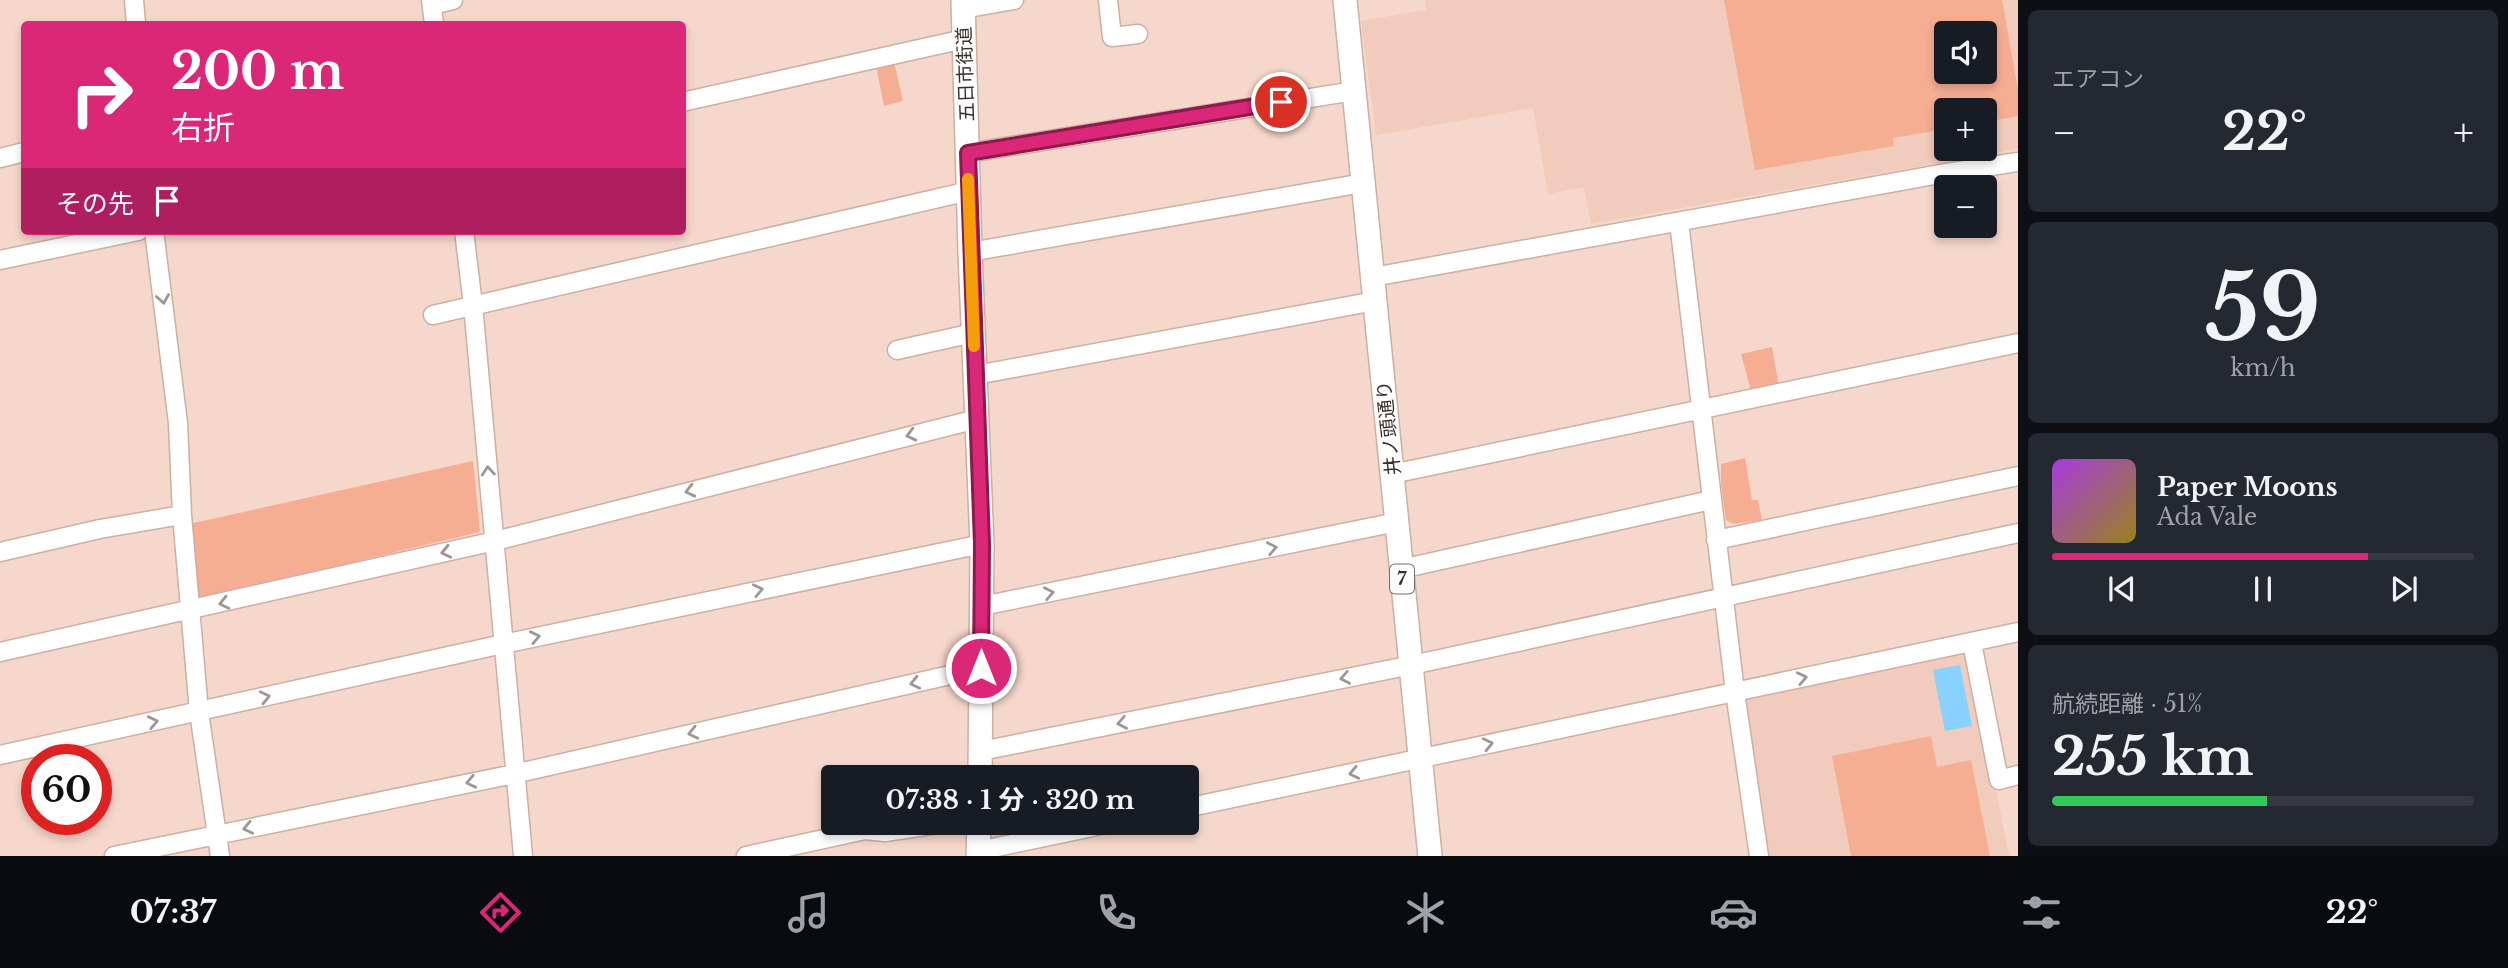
<!DOCTYPE html>
<html lang="ja">
<meta charset="utf-8">
<style>
:root{--surface:#171b24;--page:#242831;--text:#f1f3f6;--muted:#9ea1a6;--line:#363941;--accent:#db2777}
body{margin:0;font-family:"Libre Baskerville","Noto Sans JP",serif;background:var(--page);color:var(--text);height:100vh;display:flex;flex-direction:column;font-size:26px;white-space:nowrap}
*{box-sizing:border-box;margin:0}
p{font-size:23px;color:var(--muted)}
.icon{flex:none;width:38px;height:38px;fill:none;stroke:currentColor;stroke-width:2;stroke-linecap:round;stroke-linejoin:round}
.map{position:relative;flex:1;overflow:hidden}
.side{display:flex;flex-direction:column;gap:10px;padding:10px;background:#0d0f14;width:490px}
.side>*{flex:none}
.hud{position:absolute;left:21px;top:21px;width:665px;height:214px;border-radius:7px;box-shadow:0 4px 10px #0003;background:#db2777;color:#fff;overflow:hidden}
.controls{position:absolute;left:1934px;top:21px;display:grid;gap:14px}
.controls a{display:grid;place-items:center;width:63px;height:63px;border-radius:7px;background:var(--surface);box-shadow:0 4px 10px #0003;font-size:35px}
.speed{position:absolute;left:21px;top:744px;display:flex;gap:14px;font-size:35px;font-weight:700;text-align:center}
.speed>*{display:grid;place-content:center;width:91px;height:91px;border-radius:50%;background:var(--surface);box-shadow:0 4px 10px #0003;line-height:1}
.speed .limit{border:10px solid #d22;background:#fff;color:#111}
.pin{position:absolute;display:grid;place-items:center;width:60px;height:60px;color:#fff;margin:-30px;border:4px solid #fff;border-radius:50%;box-shadow:0 2px 7px #0007}
.me{position:absolute;width:77px;margin:-38px;rotate:0deg;stroke-linejoin:round;filter:drop-shadow(0 0 5px #0008)}
.turn{display:flex;align-items:center;gap:24px;height:147px;padding:0 35px;font-size:32px}
.turn .icon{width:91px;height:91px;stroke-width:2.5}
.turn b{display:block;font-size:49px;line-height:60px}
.then{display:flex;align-items:center;height:66px;padding:0 35px;background:#0003;gap:14px;font-size:26px}
.big{font-size:52px;font-weight:700;line-height:1.1}
.side .card{flex:1;display:flex;flex-direction:column;justify-content:center;gap:10px;min-width:0;padding:0 24px;border-radius:10px;background:var(--page)}
.side .dial{align-items:center;gap:0}
.dial b{font-size:91px;line-height:1}
.song{display:flex;align-items:center;gap:21px}
.cover{width:84px;height:84px;border-radius:10px;background:linear-gradient(135deg,hsl(280 70% 55%),hsl(50 70% 35%))}
.played{height:7px;border-radius:4px;background:linear-gradient(90deg,var(--accent) 75%,var(--line) 75%)}
.keys{display:flex;justify-content:space-around;direction:ltr}
.heat{display:flex;justify-content:space-between;align-items:center;font-size:38px;direction:ltr}
.charge{height:10px;border-radius:5px;background:linear-gradient(90deg,#34c759 51%,var(--line) 0)}
.trip{position:absolute;left:821px;top:765px;width:378px;height:70px;border-radius:7px;background:var(--surface);box-shadow:0 4px 10px #0003;font-weight:700;line-height:70px;text-align:center}
.menu{display:flex;height:112px;justify-content:space-around;align-items:center;background:#090b0e;color:var(--muted)}
.menu .icon{width:49px;height:49px}
.menu .active{color:var(--accent)}
.menu b{font-size:32px;color:var(--text)}
main{display:flex;flex:1;min-height:0}
.map>svg:first-child{display:block}
.built{fill:#f1cbbc;fill-rule:evenodd}
.green{fill:#f6ae93;fill-rule:evenodd}
.water{fill:#89d1ff}
.lines{fill:none;stroke-linecap:round;stroke-linejoin:round}
.minor-casing{stroke:#cdafa4;stroke-width:21}
.major-casing{stroke:#cdafa4;stroke-width:26}
.minor{stroke:#fff;stroke-width:18}
.major{stroke:#fff;stroke-width:23}
.oneway{stroke:#9c9694}
.route-casing{stroke:#8e194d;stroke-width:18}
.route{stroke:#db2777;stroke-width:12}
.slow{stroke:#f59e0b;stroke-width:12}
.labels{text-anchor:middle;stroke-width:5;stroke-linejoin:round;paint-order:stroke}
.shield{fill:#fff;stroke:#756d6a;stroke-width:2}
.shield-label{font-size:18px;font-weight:bold;fill:#3a2e2a}
.street-label{font-size:19px;fill:#3a2e2a;stroke:#fff}
</style>
<main>
<div class="map">
<svg width="2018" height="856" viewBox="0 0 2018 856">
<rect width="100%" height="100%" fill="#f6d7cb"/>
<path class="built" d="M1425,0H2018V149L1591,224L1584,187L1548,194L1533,108L1376,135L1361,21L1426,10ZM1946,33H1984V72H1946ZM1946,110H1984V149H1946Z
M1968,648L2009,856H1768L1744,696Z"/>
<path class="green" d="M1724,0H2002L2018,89V116L1985,122L1984,110H1946V129L1893,138L1894,146L1755,170ZM1984,33V72H1946V33Z
M894,62L903,101L884,106L876,66Z
M1772,347L1779,386L1751,391L1741,354Z
M1745,458L1752,500H1758L1762,520L1733,524L1726,520L1721,484V464Z
M473,461L480,532L197,599L189,524Z
M1931,736L1937,767L1971,760L1990,856H1851L1832,756Z"/>
<path class="water" d="M1960,665L1972,726L1945,731L1933,670Z"/>
<g class="lines">
<defs>
<path id="minor" d="M134,0L136,24
M431,0L434,24
M1108,0L1112,37L1138,34
M432,5L453,0
M963,9L1014,0
M682,102L964,39
M968,153L1354,91
M0,158L24,152
M1679,222L1735,692L1759,856
M154,231L178,423L182,515L199,712L220,856
M464,231L473,305L523,856
M970,252L1363,183
M0,260L138,231
M1373,277L1940,174L2018,162
M433,315L969,191
M897,350L973,333
M976,375L1375,301
M1392,474L2018,343
M1716,540L2018,476
M0,552L100,529L182,515
M1401,569L1711,500
M982,606L1397,522
M1972,643L1999,780L2018,775
M0,652L495,541L977,419
M981,751L1412,665L2018,533
M0,755L503,644L982,544
M1186,808L2018,632
M978,851L1116,822
M114,856L514,774L981,668
M746,856L865,830L885,832L951,822"/>
<path id="major" d="M963,0L970,252L982,544L980,777
M1345,0L1430,856
M978,856L979,822"/>
</defs>
<use href="#minor" class="minor-casing"/>
<use href="#major" class="major-casing"/>
<use href="#minor" class="minor"/>
<use href="#major" class="major"/>
</g>
<defs><path id="oneway-chevron" d="M-2-3.5L2.5 0L-2 3.5" fill="none" stroke-width="1.6" stroke-linecap="round" stroke-linejoin="round" transform="scale(1.75)"/></defs>
<g class="oneway">
<use href="#oneway-chevron" transform="translate(163 299) rotate(81)"/>
<use href="#oneway-chevron" transform="translate(911 435) rotate(166)"/>
<use href="#oneway-chevron" transform="translate(488 471) rotate(-95)"/>
<use href="#oneway-chevron" transform="translate(690 491) rotate(166)"/>
<use href="#oneway-chevron" transform="translate(1272 548) rotate(-11)"/>
<use href="#oneway-chevron" transform="translate(446 552) rotate(167)"/>
<use href="#oneway-chevron" transform="translate(758 590) rotate(-12)"/>
<use href="#oneway-chevron" transform="translate(1049 593) rotate(-11)"/>
<use href="#oneway-chevron" transform="translate(224 603) rotate(167)"/>
<use href="#oneway-chevron" transform="translate(535 637) rotate(-12)"/>
<use href="#oneway-chevron" transform="translate(1345 678) rotate(169)"/>
<use href="#oneway-chevron" transform="translate(1802 678) rotate(-12)"/>
<use href="#oneway-chevron" transform="translate(915 683) rotate(167)"/>
<use href="#oneway-chevron" transform="translate(265 697) rotate(-13)"/>
<use href="#oneway-chevron" transform="translate(153 722) rotate(-12)"/>
<use href="#oneway-chevron" transform="translate(1122 723) rotate(169)"/>
<use href="#oneway-chevron" transform="translate(693 733) rotate(167)"/>
<use href="#oneway-chevron" transform="translate(1488 744) rotate(-13)"/>
<use href="#oneway-chevron" transform="translate(1354 773) rotate(168)"/>
<use href="#oneway-chevron" transform="translate(471 782) rotate(168)"/>
<use href="#oneway-chevron" transform="translate(248 828) rotate(168)"/>
</g>
<g class="lines">
<defs>
<path id="route" d="M981,668L982,544L968,153L1281,102"/>
</defs>
<use href="#route" class="route-casing"/>
<use href="#route" class="route"/>
<path class="slow" d="M968,179L974,346"/>
</g>
<g class="labels">
<rect class="shield" x="1390" y="564.5" width="24" height="29" rx="5"/>
<g class="shield-label">
<text x="1402" y="585">7</text>
</g>
<g class="street-label">
<text transform="translate(965 74) rotate(-92)" y="7">五日市街道</text>
<text transform="translate(1388 428) rotate(-96)" y="7">井ノ頭通り</text>
</g>
</g>
</svg>
<div class="controls">
<a><svg class="icon" aria-label="sound" viewBox="0 0 24 24"><path d="M4 9h4l5-4v14l-5-4H4zM17 9q2 3 0 6"/></svg></a>
<a>+</a>
<a>−</a>
</div>
<div class="speed"><div class="limit">60</div></div>
<div class="pin" style="left:1281px;top:102px;background:#d93025"><svg class="icon" aria-label="arrive" viewBox="0 0 24 24"><path d="M6 21V4h12l-3 4 3 4H6"/></svg></div>
<svg class="me" style="left:981px;top:668px" viewBox="-20 -20 40 40"><circle r="17" fill="#db2777" stroke="#fff" stroke-width="3"/><path d="M0-11L8 9 0 5-8 9z" fill="#fff"/></svg>
<div class="trip">07:38 · 1 分 · 320 m</div>
<div class="hud">
<div class="turn"><svg class="icon" aria-label="right" viewBox="0 0 24 24"><path d="M7 20v-9h11M14 6l5 5-5 5"/></svg><div><b>200 m</b>右折</div></div>
<div class="then">その先<svg class="icon" aria-label="arrive" viewBox="0 0 24 24"><path d="M6 21V4h12l-3 4 3 4H6"/></svg></div>
</div>
</div>
<section class="side">
<div class="card"><p>エアコン</p>
<div class="heat"><a>−</a><b class="big">22°</b><a>+</a></div>
</div>
<div class="card dial"><b>59</b><p>km/h</p></div>
<div class="card">
<div class="song"><i class="cover"></i><div><b>Paper Moons</b><p>Ada Vale</p></div></div>
<div class="played"></div>
<div class="keys"><svg class="icon" aria-label="previous" viewBox="0 0 24 24"><path d="M18 5L8 12l10 7zM5 5v14"/></svg><svg class="icon" aria-label="pause" viewBox="0 0 24 24"><path d="M8 5v14M16 5v14"/></svg><svg class="icon" aria-label="next" viewBox="0 0 24 24"><path d="M6 5l10 7-10 7zM19 5v14"/></svg></div>
</div>
<div class="card"><p>航続距離 · 51%</p><b class="big">255 km</b><div class="charge"></div></div>
</section>
</main>
<nav class="menu">
<b>07:37</b>
<svg class="icon active" aria-label="directions" viewBox="0 0 24 24"><path d="M12 3l9 9-9 9-9-9zM9 14v-3h6M13 9l2 2-2 2"/></svg>
<svg class="icon" aria-label="music" viewBox="0 0 24 24"><path d="M9 18V5l10-2v13"/><circle cx="6" cy="18" r="3"/><circle cx="16" cy="16" r="3"/></svg>
<svg class="icon" aria-label="phone" viewBox="0 0 24 24"><path d="M5 4h4l2 5-3 2q2 4 5 5l2-3 5 2v4C11 20 4 13 5 4z"/></svg>
<svg class="icon" aria-label="climate" viewBox="0 0 24 24"><path d="M12 3v18M4 7l16 10M4 17L20 7"/></svg>
<svg class="icon" aria-label="car" viewBox="0 0 24 24"><path d="M5 17H2v-5l4-1 3-4h7l3 4 3 1v5h-3M9 17h6M6 11h13"/><circle cx="7" cy="17" r="2"/><circle cx="17" cy="17" r="2"/></svg>
<svg class="icon" aria-label="filters" viewBox="0 0 24 24"><path d="M4 7h16M4 17h16"/><circle cx="9" cy="7" r="2"/><circle cx="15" cy="17" r="2"/></svg>
<b>22°</b>
</nav>
